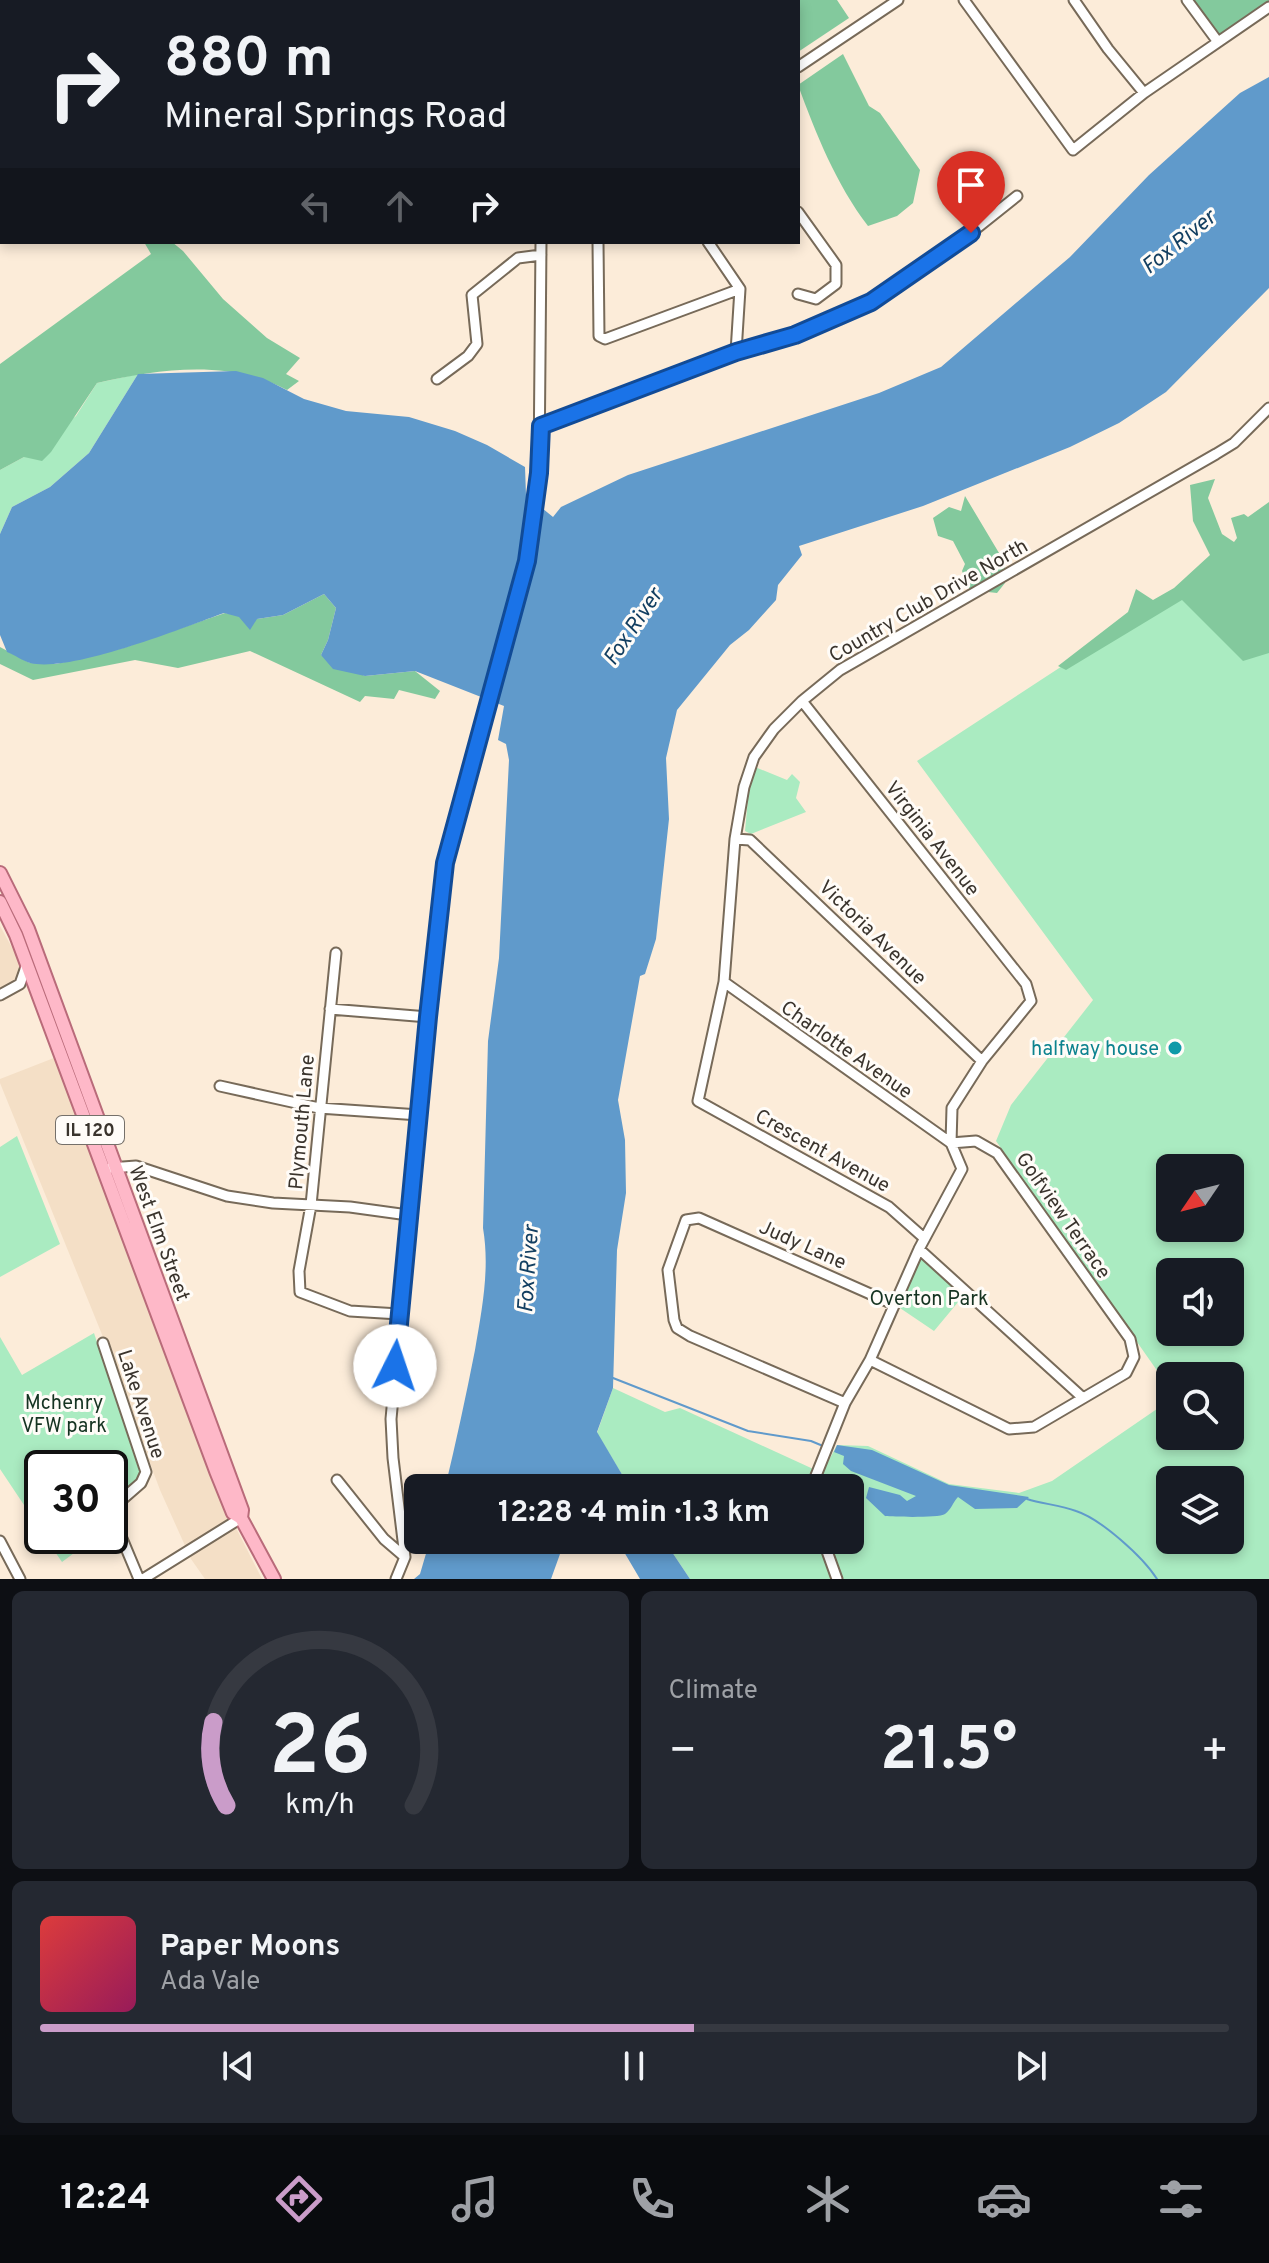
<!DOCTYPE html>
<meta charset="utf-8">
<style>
:root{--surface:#171b24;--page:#242831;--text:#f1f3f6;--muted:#9ea1a6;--line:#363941;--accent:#ca9cc9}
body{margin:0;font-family:Overpass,sans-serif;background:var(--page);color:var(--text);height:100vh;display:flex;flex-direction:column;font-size:30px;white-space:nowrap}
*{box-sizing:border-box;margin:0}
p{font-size:26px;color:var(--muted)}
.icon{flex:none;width:44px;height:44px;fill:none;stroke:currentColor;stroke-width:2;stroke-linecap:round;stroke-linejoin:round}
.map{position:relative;height:1579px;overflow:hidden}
.drawer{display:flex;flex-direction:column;gap:12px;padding:12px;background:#0d0f14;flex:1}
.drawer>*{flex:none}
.banner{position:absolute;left:0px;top:0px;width:800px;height:244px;box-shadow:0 4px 12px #0003;background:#171b24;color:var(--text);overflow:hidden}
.needle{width:52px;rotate:235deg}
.fabs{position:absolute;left:1156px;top:1154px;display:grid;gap:16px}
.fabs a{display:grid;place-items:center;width:88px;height:88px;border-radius:12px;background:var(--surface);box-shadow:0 4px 12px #0003;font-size:40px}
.speed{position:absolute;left:24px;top:1450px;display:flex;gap:16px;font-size:40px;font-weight:700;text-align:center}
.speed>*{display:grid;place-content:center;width:104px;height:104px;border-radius:50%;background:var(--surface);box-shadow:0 4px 12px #0003;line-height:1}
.speed .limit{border:4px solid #111;border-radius:12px;background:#fff;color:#111}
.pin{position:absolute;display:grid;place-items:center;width:68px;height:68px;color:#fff;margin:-82px -34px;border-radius:50% 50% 50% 0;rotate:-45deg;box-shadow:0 0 8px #0007}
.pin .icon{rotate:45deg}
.me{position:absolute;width:88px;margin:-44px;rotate:4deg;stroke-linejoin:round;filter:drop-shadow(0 0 6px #0008)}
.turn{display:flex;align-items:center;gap:28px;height:168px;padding:0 32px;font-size:36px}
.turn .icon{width:104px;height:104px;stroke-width:2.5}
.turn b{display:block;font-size:56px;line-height:68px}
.lanes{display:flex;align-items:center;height:76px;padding:0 32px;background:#0003;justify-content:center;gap:40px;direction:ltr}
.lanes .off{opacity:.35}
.big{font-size:60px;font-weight:700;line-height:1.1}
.drawer .card{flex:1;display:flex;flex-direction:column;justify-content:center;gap:12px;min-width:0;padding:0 28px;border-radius:12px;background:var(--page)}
.drawer .dial{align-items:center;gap:0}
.dial svg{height:208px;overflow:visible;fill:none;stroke:var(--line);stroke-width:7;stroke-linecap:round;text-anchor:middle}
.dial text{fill:var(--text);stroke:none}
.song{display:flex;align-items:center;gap:24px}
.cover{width:96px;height:96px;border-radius:12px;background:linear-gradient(135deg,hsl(0 70% 55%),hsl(330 70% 35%))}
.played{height:8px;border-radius:4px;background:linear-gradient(90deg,var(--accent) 55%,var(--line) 55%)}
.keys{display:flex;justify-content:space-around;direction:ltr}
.heat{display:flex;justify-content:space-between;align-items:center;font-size:44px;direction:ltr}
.drawer .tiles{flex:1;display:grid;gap:12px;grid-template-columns:1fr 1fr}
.card:last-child{grid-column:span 2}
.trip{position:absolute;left:404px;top:1474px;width:460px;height:80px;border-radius:12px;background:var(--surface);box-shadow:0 4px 12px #0003;font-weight:700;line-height:80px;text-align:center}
.dock{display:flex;height:128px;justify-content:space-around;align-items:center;background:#090b0e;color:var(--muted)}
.dock .icon{width:56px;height:56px}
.dock .active{color:var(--accent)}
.dock b{font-size:36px;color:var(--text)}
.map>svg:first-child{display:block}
.built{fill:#f4dfc6}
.green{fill:#aaebc1;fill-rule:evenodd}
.forest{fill:#83c99d}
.water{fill:#609acb}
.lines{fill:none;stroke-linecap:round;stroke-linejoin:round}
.stream{stroke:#609acb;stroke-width:2}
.minor-casing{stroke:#776a59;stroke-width:13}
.major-casing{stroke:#b96b7a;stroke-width:16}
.minor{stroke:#fff;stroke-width:9}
.major{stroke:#feb8c8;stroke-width:12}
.route-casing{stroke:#114b97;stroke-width:20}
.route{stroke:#1a73e8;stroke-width:14}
.culture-dot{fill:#0f9aa8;stroke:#fffcf8;stroke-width:3}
.labels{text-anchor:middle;stroke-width:6;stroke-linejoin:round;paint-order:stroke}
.shield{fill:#fffcf8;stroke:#75706a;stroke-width:2}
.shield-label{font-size:18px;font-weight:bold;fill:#3a342d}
.street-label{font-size:20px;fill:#3a342d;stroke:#fffcf8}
.culture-label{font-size:20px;fill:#0d838f;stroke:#fffcf8;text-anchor:end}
.park-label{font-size:20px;fill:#153321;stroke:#fffcf8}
.water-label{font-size:22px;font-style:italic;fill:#133f61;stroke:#fffcf8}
</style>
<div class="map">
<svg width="1269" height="1579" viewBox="0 0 1269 1579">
<rect width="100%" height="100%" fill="#fcecd9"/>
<path class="built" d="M0,926L26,973L0,991Z
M59,1056L236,1528L262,1579H205L191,1559L160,1490L101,1332L0,1083V1079Z"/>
<path class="green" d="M138,374L89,453L50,487L12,507L0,534V470L24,457L76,416L97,383Z
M1183,587L1269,641V1579H690L664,1540H850V1488H630L597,1433L613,1388L665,1412L680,1408L822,1473L837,1445L868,1446L949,1484L1019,1493L1052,1481L1170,1400V1436H1230V1376H1170V1389L996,1141L1011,1105L1093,1000L917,761ZM1170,1168H1230V1228H1170ZM1170,1272H1230V1332H1170ZM1170,1480H1230V1540H1170Z
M755,767L787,780L792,774L800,782L796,798L806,812L751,834L745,831L749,788Z
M17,1136L60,1244L0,1277V1147Z
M919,1254L964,1295L934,1331L897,1306Z
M94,1333L140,1473L137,1480L110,1504V1468H42V1532L0,1469V1337L22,1375Z
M44,1536H97L62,1562Z"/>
<path class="forest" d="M679,0H837L849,18L798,52V2H676Z
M1193,0H1269V3L1219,37Z
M843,54L869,106L880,113L920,170L913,203L897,216L868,226C836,184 816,134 798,85Z
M144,242H172L183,251L223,299L267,338L300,358L286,374L299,381L287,390C228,359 160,369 97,383L51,452L42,461L24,457L0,470V364L151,254Z
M1215,479L1208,498L1222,534L1234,542L1237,538L1231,518L1244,514L1248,517L1269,502V653L1243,661L1182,600L1066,670L1058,666L1128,612L1136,589L1153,600L1174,588L1210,555L1193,521L1190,485Z
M965,496L1005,563V583L997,593L970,590L962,571L965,564L953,541L938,536L933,518L949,507L961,511Z
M324,594L336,608L328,640L321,655L365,676L415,671L440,691L435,699L399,690L394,699L365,696L360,702L250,651L178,668L135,660L33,680L0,664V647L30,663L56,664L123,648L225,613L257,619L283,615Z"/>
<path class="water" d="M1269,77V288L1166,392L1119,423L1070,447L923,506L799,546L802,555L778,585L776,600L749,630L730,645L677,710L666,758L669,819L656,939L645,974L640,976L618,1100L625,1140L626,1193L617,1250L613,1388L597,1432L630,1488H584L578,1479L574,1480L572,1488H445C456,1442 466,1396 475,1350C482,1309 490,1269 483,1228L488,1041L499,958L509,760L506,744L498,740L504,706L415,671L365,676L333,669L321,655L328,640L336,608L324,594L283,615L257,619L250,630L239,617L224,613C182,628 71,673 30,663C23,661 15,655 7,652L0,635V534L12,507L50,487L89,453L138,374L236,371L263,378L304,399L346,411L409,417L455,431L487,445L525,467L526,495L553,517L561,507L628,475L879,393L941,367L1070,257L1149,175L1240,93Z
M837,1445L872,1450L949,1485L1029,1497L1017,1508L975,1509L958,1497C953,1502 951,1510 945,1514C939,1518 895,1517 885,1516L866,1498L869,1487L900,1495L907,1501L916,1496L851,1471L843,1464L844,1456L834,1452Z
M430,1540H555L553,1543L560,1554L551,1579H414L420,1574Z
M617,1540H664L690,1579H640Z"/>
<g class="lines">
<path class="stream" d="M613,1378L748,1431L811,1441L823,1446
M1027,1499C1043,1504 1060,1505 1076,1511C1101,1519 1143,1557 1157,1579"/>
<defs>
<path id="minor" d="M121,0L123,2
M964,0L1073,150L1144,93L1269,7
M1074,0L1108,49L1144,93
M1187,0L1218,42
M798,67L898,0
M798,212L836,265V284L816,299L798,294
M598,242L599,336L605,339L740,289
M708,242L740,289
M736,352L740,289
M437,379L468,356L477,344L472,295L518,258L541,255
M541,426L736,352L795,335L871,302L948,251L1017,196
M802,701L1026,984L1031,1001L982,1061L952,1108L951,1143L962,1169L919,1249L870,1360L845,1403L811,1488
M735,839L750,840L982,1061
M336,953L311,1205L299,1271L300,1292L350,1311L399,1314
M724,982L951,1143L976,1141L997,1153L1130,1339L1134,1357L1126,1373L1034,1427L1009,1429L870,1360
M0,995L20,984L27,964
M330,1009L428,1017
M220,1086L319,1108L419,1115
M110,1168L136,1166L227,1196L273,1203L350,1207L408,1215
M924,1238L889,1207L698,1101L724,982L735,839L744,787L754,757L774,729L802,701L840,670L1216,454L1234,443L1269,408
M919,1249L1083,1398
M103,1343L146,1472L141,1483L110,1510
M845,1403L690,1336L677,1328L674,1320L668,1270L686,1220L699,1218L893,1304
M337,1480L384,1539L405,1557
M110,1510L139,1579
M823,1540L837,1579
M0,1541L20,1579
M143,1579L241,1518
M396,1579L405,1557L393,1458L391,1419L428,1017L445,863L527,561L539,473L541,242"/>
<path id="major" d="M0,873L28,929L242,1510L241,1518L274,1579
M0,902L16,935L216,1471L233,1513L241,1518"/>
</defs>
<use href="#minor" class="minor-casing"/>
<use href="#major" class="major-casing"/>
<use href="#minor" class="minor"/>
<use href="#major" class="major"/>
</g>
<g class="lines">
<defs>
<path id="route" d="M395,1366L428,1017L445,863L527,561L539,473L541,426L736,352L795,335L871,302L971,233"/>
</defs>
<use href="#route" class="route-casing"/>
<use href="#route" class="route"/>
</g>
<circle class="culture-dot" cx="1175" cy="1048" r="8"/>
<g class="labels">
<rect class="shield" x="56" y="1116" width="68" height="28" rx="6"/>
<g class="shield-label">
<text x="90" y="1136">IL 120</text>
</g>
<g class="street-label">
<text transform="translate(928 600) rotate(-30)" y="7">Country Club Drive North</text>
<text transform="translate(933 838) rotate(52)" y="7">Virginia Avenue</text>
<text transform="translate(873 932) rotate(44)" y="7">Victoria Avenue</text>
<text transform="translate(847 1049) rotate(35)" y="7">Charlotte Avenue</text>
<text transform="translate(301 1122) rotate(-85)" y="7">Plymouth Lane</text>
<text transform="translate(823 1150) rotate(29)" y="7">Crescent Avenue</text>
<text transform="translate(1064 1215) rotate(55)" y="7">Golfview Terrace</text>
<text transform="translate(160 1233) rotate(70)" y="7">West Elm Street</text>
<text transform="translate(803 1244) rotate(24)" y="7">Judy Lane</text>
<text transform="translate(142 1404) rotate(72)" y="7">Lake Avenue</text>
</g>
<g class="culture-label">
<text x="1159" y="1055">halfway house</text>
</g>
<g class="park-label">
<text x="929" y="1305">Overton Park</text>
<text x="64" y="1409">Mchenry<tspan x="64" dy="23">VFW park</tspan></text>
</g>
<g class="water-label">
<text transform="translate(1178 241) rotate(-39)" y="8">Fox River</text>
<text transform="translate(632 626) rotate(-56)" y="8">Fox River</text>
<text transform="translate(527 1269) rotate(-86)" y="8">Fox River</text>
</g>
</g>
</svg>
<div class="fabs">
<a><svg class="needle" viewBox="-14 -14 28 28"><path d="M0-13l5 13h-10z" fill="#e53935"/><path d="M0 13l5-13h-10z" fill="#9ea1a6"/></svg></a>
<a><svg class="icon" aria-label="sound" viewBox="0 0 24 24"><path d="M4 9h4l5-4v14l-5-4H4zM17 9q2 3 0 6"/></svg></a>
<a><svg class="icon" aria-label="search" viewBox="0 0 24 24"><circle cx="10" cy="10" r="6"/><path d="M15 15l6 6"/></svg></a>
<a><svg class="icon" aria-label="layers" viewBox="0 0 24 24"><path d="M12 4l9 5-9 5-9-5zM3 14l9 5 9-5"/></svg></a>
</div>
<div class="speed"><div class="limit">30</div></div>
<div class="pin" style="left:971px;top:233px;background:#d93025"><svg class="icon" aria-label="arrive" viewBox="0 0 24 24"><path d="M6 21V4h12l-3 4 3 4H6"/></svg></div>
<svg class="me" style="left:395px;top:1366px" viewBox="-20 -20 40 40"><circle r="19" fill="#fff"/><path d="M0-13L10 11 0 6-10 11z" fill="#1a73e8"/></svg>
<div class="trip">12:28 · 4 min · 1.3 km</div>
<div class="banner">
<div class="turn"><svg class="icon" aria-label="right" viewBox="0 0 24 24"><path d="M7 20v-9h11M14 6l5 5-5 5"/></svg><div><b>880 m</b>Mineral Springs Road</div></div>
<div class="lanes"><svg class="icon off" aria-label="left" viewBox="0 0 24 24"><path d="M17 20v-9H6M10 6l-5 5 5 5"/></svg><svg class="icon off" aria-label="ahead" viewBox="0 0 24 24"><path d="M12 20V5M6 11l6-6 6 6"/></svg><svg class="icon" aria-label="right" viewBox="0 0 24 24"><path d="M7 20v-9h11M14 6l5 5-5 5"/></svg></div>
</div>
</div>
<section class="drawer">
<div class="tiles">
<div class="card dial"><svg viewBox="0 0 100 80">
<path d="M14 69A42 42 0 1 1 86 69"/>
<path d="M14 69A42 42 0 0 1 9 37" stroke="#ca9cc9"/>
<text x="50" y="56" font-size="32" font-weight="700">26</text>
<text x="50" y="72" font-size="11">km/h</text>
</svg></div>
<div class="card"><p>Climate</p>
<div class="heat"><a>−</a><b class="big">21.5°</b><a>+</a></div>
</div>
<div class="card">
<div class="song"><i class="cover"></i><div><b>Paper Moons</b><p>Ada Vale</p></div></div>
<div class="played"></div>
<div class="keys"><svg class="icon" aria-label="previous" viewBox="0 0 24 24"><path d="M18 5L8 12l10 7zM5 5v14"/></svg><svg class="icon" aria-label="pause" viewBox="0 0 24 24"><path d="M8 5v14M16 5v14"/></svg><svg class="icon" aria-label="next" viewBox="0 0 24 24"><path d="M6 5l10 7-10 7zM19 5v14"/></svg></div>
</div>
</div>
</section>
<nav class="dock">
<b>12:24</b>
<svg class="icon active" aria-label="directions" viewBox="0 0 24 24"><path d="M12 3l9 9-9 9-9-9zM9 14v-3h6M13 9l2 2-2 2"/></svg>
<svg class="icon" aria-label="music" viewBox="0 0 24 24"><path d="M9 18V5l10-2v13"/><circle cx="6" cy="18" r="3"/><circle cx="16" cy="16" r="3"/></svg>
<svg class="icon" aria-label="phone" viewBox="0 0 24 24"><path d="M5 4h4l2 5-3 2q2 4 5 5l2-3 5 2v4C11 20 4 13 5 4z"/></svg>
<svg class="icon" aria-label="climate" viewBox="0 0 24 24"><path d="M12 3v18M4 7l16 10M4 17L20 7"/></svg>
<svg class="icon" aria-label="car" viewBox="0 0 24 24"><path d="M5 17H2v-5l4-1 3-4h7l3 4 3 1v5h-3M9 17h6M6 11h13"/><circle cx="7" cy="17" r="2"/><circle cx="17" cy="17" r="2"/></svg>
<svg class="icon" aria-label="filters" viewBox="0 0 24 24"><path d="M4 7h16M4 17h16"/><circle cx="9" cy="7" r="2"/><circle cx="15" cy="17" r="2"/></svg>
</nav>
